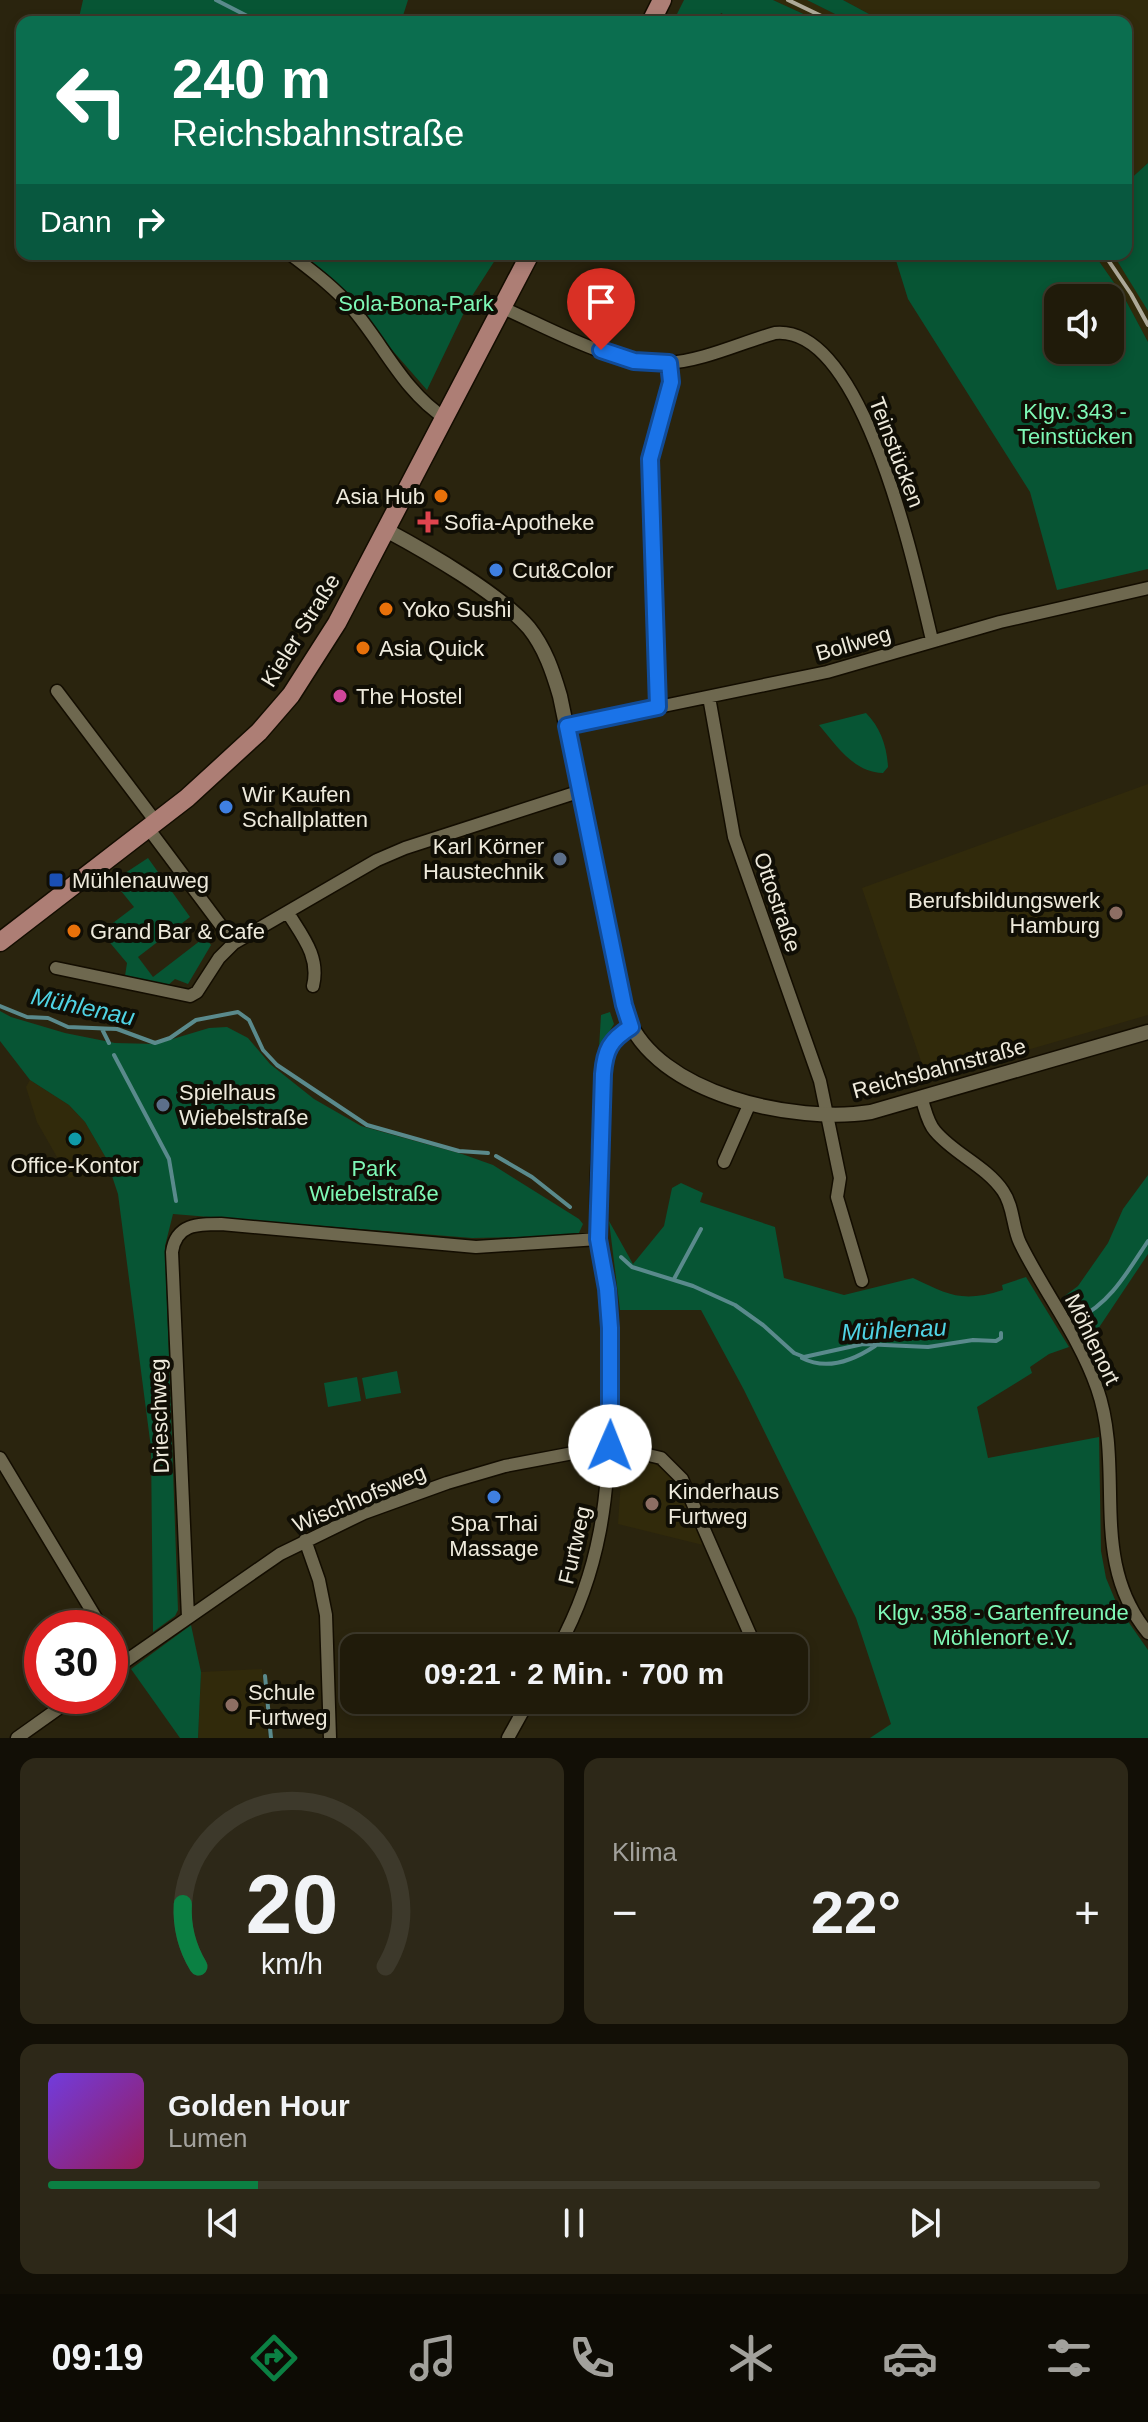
<!DOCTYPE html>
<html lang="de">
<meta charset="utf-8">
<style>
:root{--surface:#201b0a;--page:#2d2818;--text:#f1f3f6;--muted:#a2a19c;--line:#3d392b;--accent:#0b8043}
body{margin:0;font-family:Arial,sans-serif;background:var(--page);color:var(--text);height:100vh;display:flex;flex-direction:column;font-size:30px;white-space:nowrap}
*{box-sizing:border-box;margin:0}
p{font-size:26px;color:var(--muted)}
.icon{flex:none;width:44px;height:44px;fill:none;stroke:currentColor;stroke-width:2;stroke-linecap:round;stroke-linejoin:round}
.map{position:relative;height:1738px;overflow:hidden}
.sheet{display:flex;flex-direction:column;gap:20px;padding:20px;background:#120f06;flex:1}
.sheet>*{flex:none}
.guide{position:absolute;left:16px;top:16px;width:1116px;height:244px;border-radius:16px;box-shadow:0 4px 12px #0003,0 0 0 2px var(--line);background:#0b6e4f;color:#fff;overflow:hidden}
.fabs{position:absolute;left:1044px;top:284px;display:grid;gap:16px}
.fabs a{display:grid;place-items:center;width:80px;height:80px;border-radius:16px;background:var(--surface);box-shadow:0 4px 12px #0003,0 0 0 2px var(--line);font-size:40px}
.speed{position:absolute;left:24px;top:1610px;display:flex;gap:16px;font-size:40px;font-weight:700;text-align:center}
.speed>*{display:grid;place-content:center;width:104px;height:104px;border-radius:50%;background:var(--surface);box-shadow:0 4px 12px #0003,0 0 0 2px var(--line);line-height:1}
.speed .limit{border:12px solid #d22;background:#fff;color:#111}
.pin{position:absolute;display:grid;place-items:center;width:68px;height:68px;color:#fff;margin:-82px -34px;border-radius:50% 50% 50% 0;rotate:-45deg;box-shadow:0 0 8px #0007}
.pin .icon{rotate:45deg}
.me{position:absolute;width:88px;margin:-44px;rotate:1deg;stroke-linejoin:round;filter:drop-shadow(0 0 6px #0008)}
.turn{display:flex;align-items:center;gap:28px;height:168px;padding:0 24px;font-size:36px}
.turn .icon{width:104px;height:104px;stroke-width:2.5}
.turn b{display:block;font-size:56px;line-height:68px}
.then{display:flex;align-items:center;height:76px;padding:0 24px;background:#0003;gap:16px;font-size:30px}
.big{font-size:60px;font-weight:700;line-height:1.1}
.sheet .card{flex:1;display:flex;flex-direction:column;justify-content:center;gap:12px;min-width:0;padding:0 28px;border-radius:16px;background:var(--page)}
.sheet .dial{align-items:center;gap:0}
.dial svg{height:208px;overflow:visible;fill:none;stroke:var(--line);stroke-width:7;stroke-linecap:round;text-anchor:middle}
.dial text{fill:var(--text);stroke:none}
.song{display:flex;align-items:center;gap:24px}
.cover{width:96px;height:96px;border-radius:12px;background:linear-gradient(135deg,hsl(260 70% 55%),hsl(330 70% 35%))}
.played{height:8px;border-radius:4px;background:linear-gradient(90deg,var(--accent) 20%,var(--line) 20%)}
.keys{display:flex;justify-content:space-around;direction:ltr}
.heat{display:flex;justify-content:space-between;align-items:center;font-size:44px;direction:ltr}
.sheet .tiles{flex:1;display:grid;gap:20px;grid-template-columns:1fr 1fr}
.card:last-child{grid-column:span 2}
.trip{position:absolute;left:340px;top:1634px;width:468px;height:80px;border-radius:16px;background:var(--surface);box-shadow:0 4px 12px #0003,0 0 0 2px var(--line);font-weight:700;line-height:80px;text-align:center}
.dock{display:flex;height:128px;justify-content:space-around;align-items:center;background:#0d0b04;color:var(--muted)}
.dock .icon{width:56px;height:56px}
.dock .on{color:var(--accent)}
.dock b{font-size:36px;color:var(--text)}
.map>svg:first-child{display:block}
.built{fill:#312a0b}
.green{fill:#075534;fill-rule:evenodd}
.lines{fill:none;stroke-linecap:round;stroke-linejoin:round}
.stream{stroke:#5a8a8c;stroke-width:4}
.minor-casing{stroke:#130d00;stroke-width:15}
.tertiary-casing{stroke:#130d00;stroke-width:17}
.primary-casing{stroke:#130d00;stroke-width:21}
.minor{stroke:#6e684f;stroke-width:12}
.tertiary{stroke:#6e684f;stroke-width:14}
.primary{stroke:#ad7e75;stroke-width:18}
.rail{stroke:#aeaa99;stroke-width:4}
.route-casing{stroke:#114b97;stroke-width:20}
.route{stroke:#1a73e8;stroke-width:14}
.food-dot{fill:#e8710a;stroke:#100e05;stroke-width:3}
.health-dot{fill:#e0444e;stroke:#100e05;stroke-width:3}
.shop-dot{fill:#3f7fe0;stroke:#100e05;stroke-width:3}
.hotel-dot{fill:#d1479c;stroke:#100e05;stroke-width:3}
.service-dot{fill:#5c6f8a;stroke:#100e05;stroke-width:3}
.transit-dot{fill:#1a4fb4;stroke:#100e05;stroke-width:3}
.education-dot{fill:#8d6e63;stroke:#100e05;stroke-width:3}
.culture-dot{fill:#0f9aa8;stroke:#100e05;stroke-width:3}
.labels{text-anchor:middle;stroke-width:8;stroke-linejoin:round;paint-order:stroke}
.park-label{font-size:22px;fill:#7ef8b6;stroke:#100e05}
.street-label{font-size:22px;fill:#eeeadc;stroke:#100e05}
.poi-label{font-size:22px;fill:#eeeadc;stroke:#100e05;text-anchor:start}
.water-label{font-size:24px;font-style:italic;fill:#4fd3e4;stroke:#100e05}
</style>
<div class="map">
<svg width="1148" height="1738" viewBox="0 0 1148 1738">
<rect width="100%" height="100%" fill="#2a240e"/>
<path class="built" d="M773,0H807L851,22H821Z
M843,0H1148V163L1126,183V22H884Z
M1094,254H1113L1137,291L1148,311V342L1124,297Z
M1148,784V1015L927,1079L862,888Z
M30,1080L69,1105L85,1122L106,1158L110,1169L69,1178L37,1122L26,1087Z
M632,1457L650,1460L669,1474L677,1485L703,1545L618,1524L622,1465Z
M262,1669L268,1738H198L201,1672Z"/>
<path class="green" d="M83,0H408L401,22H78Z
M684,0H773L821,22H732L733,19L721,13L717,22L706,18L704,22H673Z
M807,0H843L884,22H851Z
M1148,163V311L1113,254H1126V183Z
M301,254H499L472,296L427,390L344,295Z
M894,254H1094L1124,297L1148,342V569L1057,590L1030,492L908,299ZM1058,298H1110V350H1058Z
M866,713C880,727 887,746 888,767L883,773C853,772 837,746 819,725Z
M148,858L190,917L138,957L153,977L205,937L211,945L188,984L175,979L166,987L125,976L127,963L101,932L134,907L113,881Z
M0,1011L11,1017L65,1033L115,1043L156,1044L209,1028L227,1027L248,1038L270,1064L314,1099L361,1126L462,1154L493,1165L579,1219L583,1224L578,1235L571,1236L472,1238L173,1214L165,1246L178,1610L175,1616L153,1632L151,1448L118,1194L106,1158L85,1122L69,1105L30,1080L0,1041Z
M610,1012L614,1024L599,1048L601,1015Z
M1148,1175V1254L1098,1329L1083,1335L1062,1298L1078,1286L1108,1243L1123,1209Z
M681,1183L703,1193L700,1202L775,1227L784,1278L844,1295L913,1278C949,1295 962,1303 1003,1290L1002,1285L1026,1277L1069,1347L1049,1354L1030,1367L1032,1373L977,1407L988,1458L1099,1437L1101,1551L1106,1578L1118,1607L1148,1650V1738H870L891,1724L856,1618L744,1390L701,1310H620L609,1221L633,1264L664,1226L672,1188Z
M397,1371L401,1393L366,1399L362,1378Z
M357,1377L361,1401L328,1407L324,1383Z
M191,1625L201,1672L198,1738H180L131,1669Z"/>
<g class="lines">
<path class="stream" d="M216,0L259,22
M0,1006L27,1017L48,1018L68,1027L117,1029L155,1043L170,1038L196,1020L238,1012L249,1020L263,1050L277,1065L367,1125L459,1151L488,1153
M102,1029L109,1043
M114,1055L169,1159L176,1201
M496,1156L532,1177L570,1207
M621,1257L632,1267L693,1286L735,1305L763,1325L794,1353L804,1357L863,1344L928,1347L973,1340L996,1341L1001,1338V1333
M674,1279L701,1229
M1077,1319C1110,1304 1128,1271 1148,1241
M802,1358C827,1371 854,1360 875,1346
M265,1676L271,1738"/>
<defs>
<path id="minor" d="M290,254C312,271 334,287 352,308C383,344 404,392 445,418
M503,308C549,328 616,367 667,363C703,361 740,343 775,333C865,324 916,574 932,640
M57,691L156,822
M709,697L734,837L820,1081L840,1178L837,1197L862,1281
M658,707L650,459L671,382L669,363
M567,726L827,672L1000,622L1148,588
M148,828L234,943
M288,913C303,937 320,957 313,986
M56,968L190,996L197,992L219,958L234,943L377,860L405,848L581,791
M921,1097C925,1108 927,1122 935,1131C954,1154 986,1166 1003,1191C1014,1207 1012,1226 1020,1243C1044,1292 1079,1336 1097,1388C1126,1471 1087,1559 1148,1633
M724,1162L750,1103
M0,1458L102,1628
M305,1540L319,1580L326,1615L330,1738
M188,1617L172,1252C176,1224 197,1224 221,1224L476,1247L598,1239
M110,1641L123,1663
M558,1648C601,1570 609,1495 610,1408C611,1373 612,1339 608,1304C606,1282 600,1260 598,1238C593,1185 601,1128 603,1074C605,1051 611,1040 631,1027
M110,1672L280,1554L364,1513L447,1483L505,1466L610,1446L661,1458L682,1479L756,1648
M17,1738L76,1696
M508,1738L529,1700"/>
<path id="tertiary" d="M386,530C427,552 500,594 529,628C545,648 553,672 560,696L626,1014C655,1095 796,1124 871,1112L1148,1032"/>
<path id="primary" d="M651,22L662,0
M0,942L187,798L259,732L291,695L337,623L530,254"/>
</defs>
<use href="#minor" class="minor-casing"/>
<use href="#tertiary" class="tertiary-casing"/>
<use href="#primary" class="primary-casing"/>
<use href="#minor" class="minor"/>
<use href="#tertiary" class="tertiary"/>
<use href="#primary" class="primary"/>
<path class="rail" d="M788,0L834,22
M1104,254L1131,294L1148,325"/>
</g>
<g class="lines">
<defs>
<path id="route" d="M601,350L634,361L669,363L671,382L650,459L658,707L567,726L624,1005L631,1027C610,1040 605,1050 603,1074L598,1239L607,1289L610,1328V1446"/>
</defs>
<use href="#route" class="route-casing"/>
<use href="#route" class="route"/>
</g>
<g class="food-dot">
<circle cx="441" cy="496" r="8"/>
<circle cx="386" cy="609" r="8"/>
<circle cx="363" cy="648" r="8"/>
<circle cx="74" cy="931" r="8"/>
</g>
<path class="health-dot" d="M424 510h8v8h8v8h-8v8h-8v-8h-8v-8h8z"/>
<g class="shop-dot">
<circle cx="496" cy="570" r="8"/>
<circle cx="226" cy="807" r="8"/>
<circle cx="494" cy="1497" r="8"/>
</g>
<circle class="hotel-dot" cx="340" cy="696" r="8"/>
<g class="service-dot">
<circle cx="560" cy="859" r="8"/>
<circle cx="163" cy="1105" r="8"/>
</g>
<rect class="transit-dot" x="48" y="872" width="16" height="16" rx="4"/>
<g class="education-dot">
<circle cx="1116" cy="913" r="8"/>
<circle cx="652" cy="1504" r="8"/>
<circle cx="232" cy="1705" r="8"/>
</g>
<circle class="culture-dot" cx="75" cy="1139" r="8"/>
<g class="labels">
<g class="park-label">
<text x="416" y="311">Sola-Bona-Park</text>
<text x="1075" y="419">Klgv. 343 -<tspan x="1075" dy="25">Teinstücken</tspan></text>
<text x="374" y="1176">Park<tspan x="374" dy="25">Wiebelstraße</tspan></text>
<text x="1003" y="1620">Klgv. 358 - Gartenfreunde<tspan x="1003" dy="25">Möhlenort e.V.</tspan></text>
</g>
<g class="street-label">
<text transform="translate(897 452) rotate(69)" y="8">Teinstücken</text>
<text transform="translate(300 630) rotate(-58)" y="8">Kieler Straße</text>
<text transform="translate(853 643) rotate(-16)" y="8">Bollweg</text>
<text transform="translate(778 902) rotate(71)" y="8">Ottostraße</text>
<text transform="translate(939 1068) rotate(-15)" y="8">Reichsbahnstraße</text>
<text transform="translate(1093 1339) rotate(64)" y="8">Möhlenort</text>
<text transform="translate(159 1416) rotate(-92)" y="8">Drieschweg</text>
<text transform="translate(359 1498) rotate(-23)" y="8">Wischhofsweg</text>
<text transform="translate(574 1545) rotate(-77)" y="8">Furtweg</text>
</g>
<g class="poi-label">
<text x="425" y="504" text-anchor="end">Asia Hub</text>
<text x="444" y="530">Sofia-Apotheke</text>
<text x="512" y="578">Cut&amp;Color</text>
<text x="402" y="617">Yoko Sushi</text>
<text x="379" y="656">Asia Quick</text>
<text x="356" y="704">The Hostel</text>
<text x="242" y="802">Wir Kaufen<tspan x="242" dy="25">Schallplatten</tspan></text>
<text x="544" y="854" text-anchor="end">Karl Körner<tspan x="544" dy="25">Haustechnik</tspan></text>
<text x="72" y="888">Mühlenauweg</text>
<text x="1100" y="908" text-anchor="end">Berufsbildungswerk<tspan x="1100" dy="25">Hamburg</tspan></text>
<text x="90" y="939">Grand Bar &amp; Cafe</text>
<text x="179" y="1100">Spielhaus<tspan x="179" dy="25">Wiebelstraße</tspan></text>
<text x="75" y="1173" text-anchor="middle">Office-Kontor</text>
<text x="668" y="1499">Kinderhaus<tspan x="668" dy="25">Furtweg</tspan></text>
<text x="494" y="1531" text-anchor="middle">Spa Thai<tspan x="494" dy="25">Massage</tspan></text>
<text x="248" y="1700">Schule<tspan x="248" dy="25">Furtweg</tspan></text>
</g>
<g class="water-label">
<text transform="translate(83 1007) rotate(12)" y="8">Mühlenau</text>
<text transform="translate(894 1330) rotate(-3)" y="8">Mühlenau</text>
</g>
</g>
</svg>
<div class="fabs">
<a><svg class="icon" aria-label="sound" viewBox="0 0 24 24"><path d="M4 9h4l5-4v14l-5-4H4zM17 9q2 3 0 6"/></svg></a>
</div>
<div class="speed"><div class="limit">30</div></div>
<div class="pin" style="left:601px;top:350px;background:#d93025"><svg class="icon" aria-label="arrive" viewBox="0 0 24 24"><path d="M6 21V4h12l-3 4 3 4H6"/></svg></div>
<svg class="me" style="left:610px;top:1446px" viewBox="-20 -20 40 40"><circle r="19" fill="#fff"/><path d="M0-13L10 11 0 6-10 11z" fill="#1a73e8"/></svg>
<div class="trip">09:21 · 2 Min. · 700 m</div>
<div class="guide">
<div class="turn"><svg class="icon" aria-label="left" viewBox="0 0 24 24"><path d="M17 20v-9H6M10 6l-5 5 5 5"/></svg><div><b>240 m</b>Reichsbahnstraße</div></div>
<div class="then">Dann<svg class="icon" aria-label="right" viewBox="0 0 24 24"><path d="M7 20v-9h11M14 6l5 5-5 5"/></svg></div>
</div>
</div>
<section class="sheet">
<div class="tiles">
<div class="card dial"><svg viewBox="0 0 100 80">
<path d="M14 69A42 42 0 1 1 86 69"/>
<path d="M14 69A42 42 0 0 1 8 45" stroke="#0b8043"/>
<text x="50" y="56" font-size="32" font-weight="700">20</text>
<text x="50" y="72" font-size="11">km/h</text>
</svg></div>
<div class="card"><p>Klima</p>
<div class="heat"><a>−</a><b class="big">22°</b><a>+</a></div>
</div>
<div class="card">
<div class="song"><i class="cover"></i><div><b>Golden Hour</b><p>Lumen</p></div></div>
<div class="played"></div>
<div class="keys"><svg class="icon" aria-label="previous" viewBox="0 0 24 24"><path d="M18 5L8 12l10 7zM5 5v14"/></svg><svg class="icon" aria-label="pause" viewBox="0 0 24 24"><path d="M8 5v14M16 5v14"/></svg><svg class="icon" aria-label="next" viewBox="0 0 24 24"><path d="M6 5l10 7-10 7zM19 5v14"/></svg></div>
</div>
</div>
</section>
<nav class="dock">
<b>09:19</b>
<svg class="icon on" aria-label="directions" viewBox="0 0 24 24"><path d="M12 3l9 9-9 9-9-9zM9 14v-3h6M13 9l2 2-2 2"/></svg>
<svg class="icon" aria-label="music" viewBox="0 0 24 24"><path d="M9 18V5l10-2v13"/><circle cx="6" cy="18" r="3"/><circle cx="16" cy="16" r="3"/></svg>
<svg class="icon" aria-label="phone" viewBox="0 0 24 24"><path d="M5 4h4l2 5-3 2q2 4 5 5l2-3 5 2v4C11 20 4 13 5 4z"/></svg>
<svg class="icon" aria-label="climate" viewBox="0 0 24 24"><path d="M12 3v18M4 7l16 10M4 17L20 7"/></svg>
<svg class="icon" aria-label="car" viewBox="0 0 24 24"><path d="M5 17H2v-5l4-1 3-4h7l3 4 3 1v5h-3M9 17h6M6 11h13"/><circle cx="7" cy="17" r="2"/><circle cx="17" cy="17" r="2"/></svg>
<svg class="icon" aria-label="filters" viewBox="0 0 24 24"><path d="M4 7h16M4 17h16"/><circle cx="9" cy="7" r="2"/><circle cx="15" cy="17" r="2"/></svg>
</nav>
